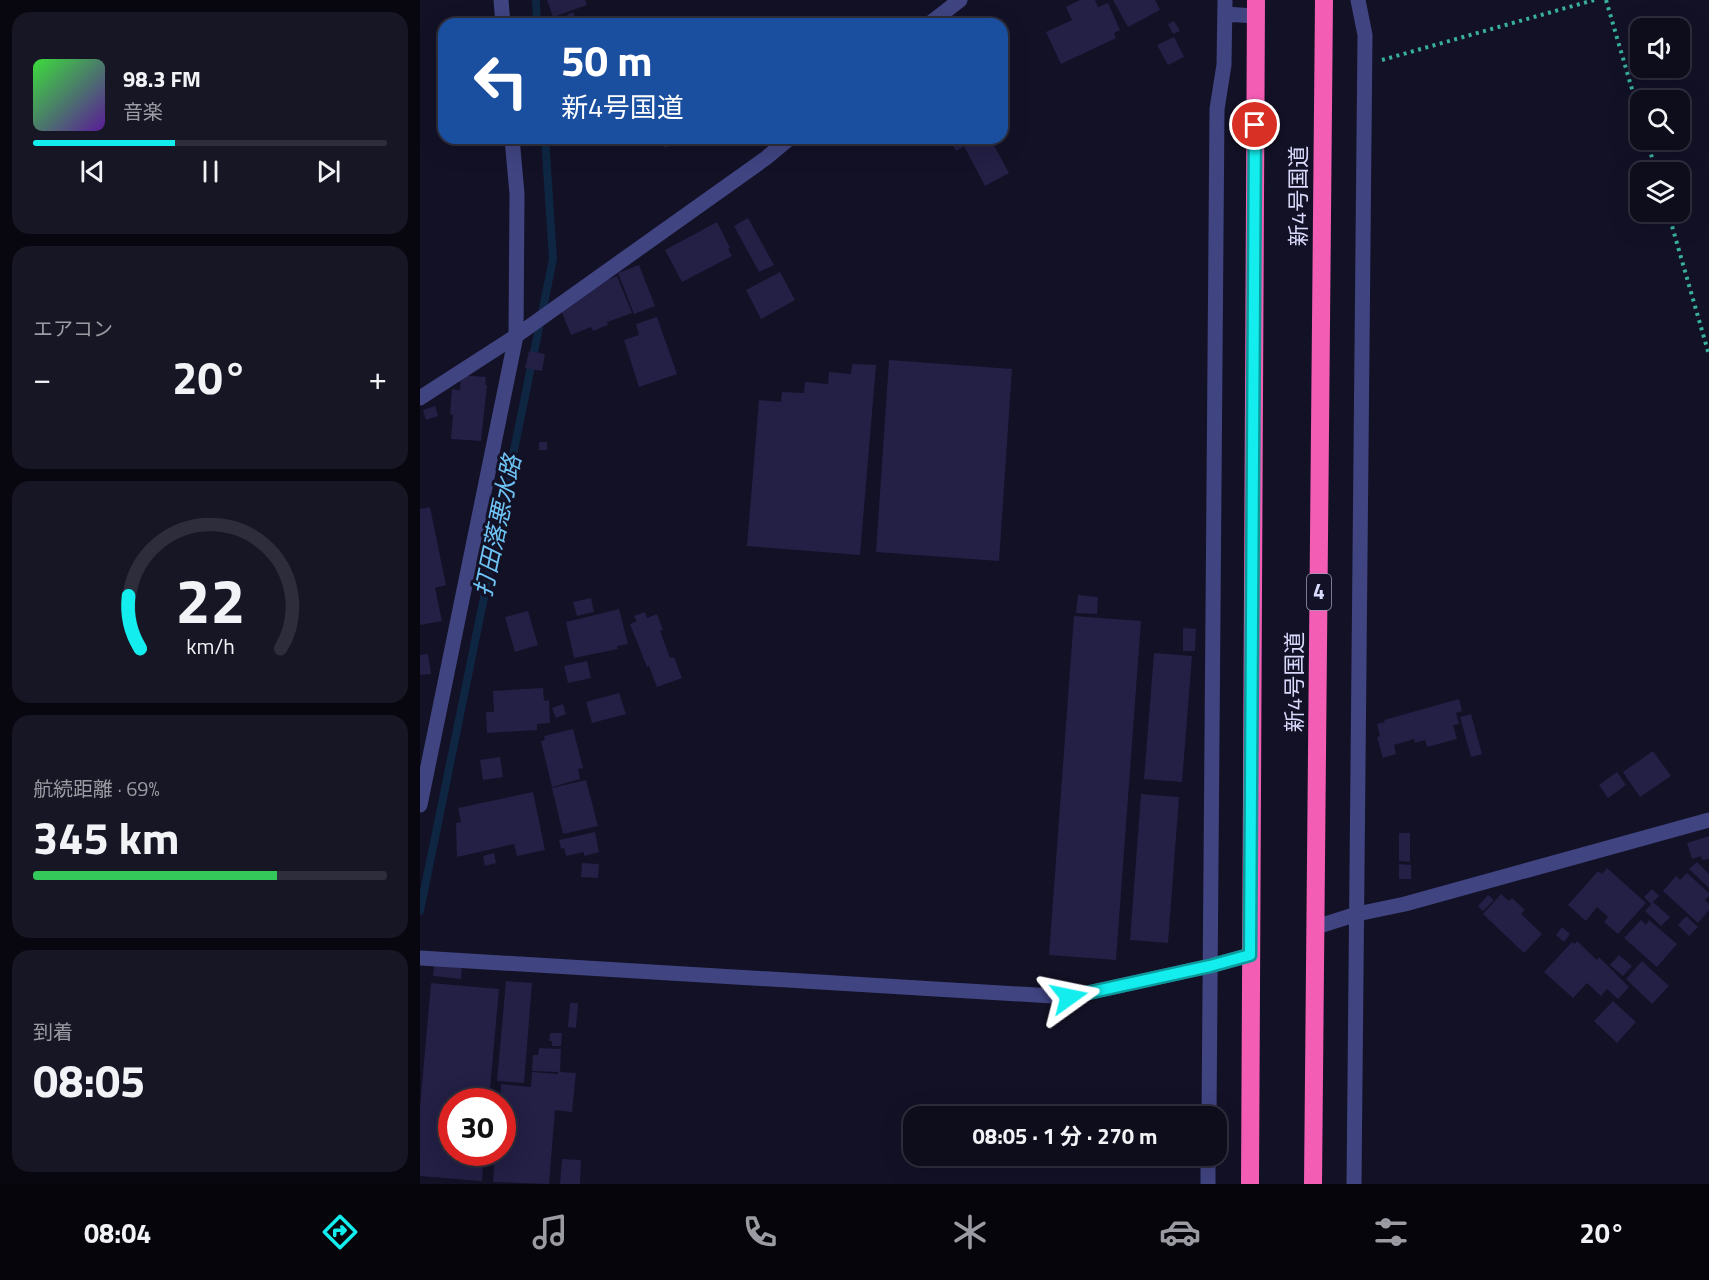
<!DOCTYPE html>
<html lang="ja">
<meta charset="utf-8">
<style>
:root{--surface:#0e0d1c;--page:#171625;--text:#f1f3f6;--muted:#9b9ca3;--line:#2e2d3b;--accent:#13edee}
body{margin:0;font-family:"Titillium Web","Noto Sans JP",sans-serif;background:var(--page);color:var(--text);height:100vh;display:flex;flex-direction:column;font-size:22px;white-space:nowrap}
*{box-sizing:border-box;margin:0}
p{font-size:20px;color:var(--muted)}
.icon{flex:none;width:33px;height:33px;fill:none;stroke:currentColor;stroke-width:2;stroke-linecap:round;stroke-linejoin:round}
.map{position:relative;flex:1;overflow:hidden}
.details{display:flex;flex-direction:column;gap:12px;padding:12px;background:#08070f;width:420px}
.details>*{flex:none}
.guide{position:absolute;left:18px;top:18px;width:570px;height:126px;border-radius:18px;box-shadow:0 6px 24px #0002,0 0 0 2px var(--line);background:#1a4fa0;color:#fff;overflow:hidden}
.controls{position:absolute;left:1210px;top:18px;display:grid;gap:12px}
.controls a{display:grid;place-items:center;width:60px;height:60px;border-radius:12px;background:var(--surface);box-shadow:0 6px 24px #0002,0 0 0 2px var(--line);font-size:30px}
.speed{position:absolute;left:18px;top:1088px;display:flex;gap:12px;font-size:30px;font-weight:700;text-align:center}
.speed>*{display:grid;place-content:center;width:78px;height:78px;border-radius:50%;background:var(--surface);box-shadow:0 6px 24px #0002,0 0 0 2px var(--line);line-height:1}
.speed .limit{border:9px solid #d22;background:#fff;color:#111}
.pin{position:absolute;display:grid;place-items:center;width:51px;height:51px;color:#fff;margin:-26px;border:3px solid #fff;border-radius:50%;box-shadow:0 2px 6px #0007}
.me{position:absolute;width:66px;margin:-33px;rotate:78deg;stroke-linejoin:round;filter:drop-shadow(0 0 4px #0008)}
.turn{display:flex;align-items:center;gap:21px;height:126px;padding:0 24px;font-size:27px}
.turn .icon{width:78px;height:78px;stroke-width:2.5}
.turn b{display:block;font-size:42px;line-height:51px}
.big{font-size:45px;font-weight:700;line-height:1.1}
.details .card{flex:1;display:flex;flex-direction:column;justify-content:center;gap:9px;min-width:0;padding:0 21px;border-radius:18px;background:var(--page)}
.details .dial{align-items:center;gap:0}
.dial svg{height:156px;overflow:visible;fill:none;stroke:var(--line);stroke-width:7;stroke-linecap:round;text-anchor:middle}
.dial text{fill:var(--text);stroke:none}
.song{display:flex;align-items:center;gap:18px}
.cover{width:72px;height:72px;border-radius:9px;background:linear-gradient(135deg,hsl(120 70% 55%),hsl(270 70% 35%))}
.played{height:6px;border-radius:3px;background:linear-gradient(90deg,var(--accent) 40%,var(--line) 40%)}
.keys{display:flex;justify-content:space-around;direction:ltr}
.heat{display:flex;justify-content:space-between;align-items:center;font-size:33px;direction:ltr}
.charge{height:9px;border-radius:4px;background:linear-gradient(90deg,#34c759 69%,var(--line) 0)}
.trip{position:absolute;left:483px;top:1106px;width:324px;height:60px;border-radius:18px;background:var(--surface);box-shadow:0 6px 24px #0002,0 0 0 2px var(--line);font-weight:700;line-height:60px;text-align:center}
.tab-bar{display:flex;height:96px;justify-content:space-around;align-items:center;background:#06050b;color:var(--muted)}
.tab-bar .icon{width:42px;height:42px}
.tab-bar .selected{color:var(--accent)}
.tab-bar b{font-size:27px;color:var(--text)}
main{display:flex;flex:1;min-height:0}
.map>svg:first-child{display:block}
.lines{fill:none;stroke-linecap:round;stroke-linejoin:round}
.stream{stroke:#0e2642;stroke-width:8}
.building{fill:#231f45}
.path{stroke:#39b09e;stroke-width:4;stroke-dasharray:3 4.5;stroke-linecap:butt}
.minor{stroke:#404481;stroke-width:15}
.highway{stroke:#f35db4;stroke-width:18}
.route-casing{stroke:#0c9a9b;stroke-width:15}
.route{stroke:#13edee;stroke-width:10}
.labels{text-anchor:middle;stroke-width:6;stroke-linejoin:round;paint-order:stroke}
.shield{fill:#131126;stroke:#9e9dbc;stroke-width:1.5}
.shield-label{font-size:21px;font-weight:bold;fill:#d9d9fc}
.street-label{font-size:22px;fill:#d9d9fc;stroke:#131126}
.water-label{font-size:24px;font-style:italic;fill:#6ec4f5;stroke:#131126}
</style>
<main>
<section class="details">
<div class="card">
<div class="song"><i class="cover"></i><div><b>98.3 FM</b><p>音楽</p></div></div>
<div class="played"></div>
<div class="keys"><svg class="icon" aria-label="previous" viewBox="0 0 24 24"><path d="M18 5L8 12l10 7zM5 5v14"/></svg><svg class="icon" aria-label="pause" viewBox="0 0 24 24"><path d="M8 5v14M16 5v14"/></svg><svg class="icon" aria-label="next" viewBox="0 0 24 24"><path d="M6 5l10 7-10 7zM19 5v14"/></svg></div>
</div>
<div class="card"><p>エアコン</p>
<div class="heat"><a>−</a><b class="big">20°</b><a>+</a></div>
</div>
<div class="card dial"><svg viewBox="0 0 100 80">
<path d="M14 69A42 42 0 1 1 86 69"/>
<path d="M14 69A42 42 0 0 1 8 42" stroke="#13edee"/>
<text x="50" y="56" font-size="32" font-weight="700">22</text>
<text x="50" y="72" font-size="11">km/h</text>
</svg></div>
<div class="card"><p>航続距離 · 69%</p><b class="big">345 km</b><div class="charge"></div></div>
<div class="card"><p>到着</p><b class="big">08:05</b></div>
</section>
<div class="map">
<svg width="1289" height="1184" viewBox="0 0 1289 1184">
<rect width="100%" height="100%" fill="#131126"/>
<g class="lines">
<path class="stream" d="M116,0L117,24
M0,911L133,259L125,138"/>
</g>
<path class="building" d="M127,0H165L167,5L133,17Z
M660,0H675L678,7L688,3L700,30L694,33L696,38L641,64L626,32L652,20L646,7Z
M693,0H735L740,10L708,27Z
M153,12L157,24H150L147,15Z
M754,21L760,31L753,34L748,24Z
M754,37L764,57L748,65L737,45Z
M240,138H265L245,148Z
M529,138H570L589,173L565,186L544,146L536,151Z
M328,218L354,265L339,272L314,226Z
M297,222L310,248L308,249L312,256L262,282L245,250Z
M219,265L235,306L214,314L198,273Z
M360,272L375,300L341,319L326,290Z
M197,276L212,313L187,322L188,325L173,331L171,327L151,335L137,300Z
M237,317L257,374L219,387L204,340L219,335L216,324Z
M109,351L125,354L122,371L105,368Z
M469,360L592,369L579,561L456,552Z
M432,364L456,365L440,555L327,546L339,400L361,402L362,392L384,393L385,382L408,384L409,372L431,374Z
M41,375L66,377L65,385H67L61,441L31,439L33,415L30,414L32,389L40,390Z
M15,406L18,416L6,420L3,410Z
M119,442H127V450H119Z
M10,507L26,585L15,588L22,621L0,625V509Z
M69,543L83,546L80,561L66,558Z
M658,595L678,597L677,614L656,613Z
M171,598L174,612L157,616L153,602Z
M199,609L208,644L197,646L198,649L154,658L146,622Z
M108,611L118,645L95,652L85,617Z
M225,612L227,618L237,614L243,630L240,631L250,658L254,657L262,678L237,687L229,666L227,667L210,624L217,621L214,616Z
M654,616L721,621L696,960L629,955Z
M763,628L776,629L775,651H763Z
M734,653L772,656L762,782L724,779Z
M8,654L11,674L0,675V655Z
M167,661L171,678L148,683L144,666Z
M123,688L124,701L129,700L130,723L117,724V730L67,733L66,712H74L73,691Z
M199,693L206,714L172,723L166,702Z
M1039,699L1042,711L1036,713L1039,724L1033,725L1037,739L1007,747L1005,740L995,743L994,739L974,745L976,754L963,758L957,737L960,736L957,724L965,722L964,720Z
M143,704L146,714L136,718L132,708Z
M1051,714L1062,754L1051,757L1040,717Z
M153,729L163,768L158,769L160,779L132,787L121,741L125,740L124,736Z
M1233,751L1251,776L1220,797L1203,772Z
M80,757L83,777L63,780L60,760Z
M1197,772L1206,785L1188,798L1179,785Z
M166,780L178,826L143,834L132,788Z
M113,792L125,850L97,856L94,844L37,857L36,823L41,822L38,808Z
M721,794L759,797L748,943L710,940Z
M175,832L179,852L164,856V852L146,856L144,848L141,849L139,840Z
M979,833H990V862L979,861Z
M1289,836V859L1282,860L1281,856L1272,859L1267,843Z
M74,853L76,863L65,866L63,856Z
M1277,862L1289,874V888L1269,869Z
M162,863L179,864L178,878L161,877Z
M979,864L991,865V879H979Z
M1187,868L1226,903L1198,934L1184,922L1188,917L1177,907L1166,921L1148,905L1178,871L1182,874Z
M1267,873L1289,893V896L1285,900L1289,904V910L1278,923L1243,891L1256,876L1260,880Z
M1232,889L1239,896L1231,904L1224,897Z
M1081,894L1089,901L1092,898L1105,910L1101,914L1122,934L1104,953L1063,914Z
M1068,895L1074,900L1063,911L1058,906Z
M1233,902L1250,917L1241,926L1225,911Z
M1266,916L1278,927L1269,936L1258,925Z
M1221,920L1226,925L1229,920L1257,944L1237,967L1204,938Z
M1142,927L1150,934L1144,942L1136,935Z
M1157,941L1177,960L1179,957L1209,987L1198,999L1187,989L1181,996L1167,983L1153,998L1124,972L1152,942L1155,944Z
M1199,955L1212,966L1203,976L1190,965Z
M1222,961L1249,986L1232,1004L1206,979Z
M14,965L42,968L41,979L13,976Z
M86,981L112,983L104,1083L77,1081Z
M11,983L79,989L69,1101H32V1152H64L62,1181L0,1176V1108Z
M1193,1001L1216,1022L1197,1043L1174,1021Z
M150,1003H158L156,1028L148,1027Z
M130,1033H142L141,1046H132V1041H129Z
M119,1048L141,1049L140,1072L156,1073L152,1112L135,1110L129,1184L73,1182L75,1152H82V1101H80L81,1084L111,1087L112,1072L138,1074V1072L112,1071L113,1055H118Z
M142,1159L161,1160L160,1184H140Z"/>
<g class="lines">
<path class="path" d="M1186,0L1221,120
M962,60L1174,0
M1227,140L1236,172
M1248,212L1289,355"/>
<path class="minor" d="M81,0L83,24
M805,14L835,16
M509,24L540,0
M0,398L96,336L346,158L370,138
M0,805L96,336L97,194L92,138
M896,927L937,914L985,904L1289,820
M0,958L649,997L790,966L830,955
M789,1116L797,109L804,65L805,0
M788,1184V1155
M934,1184L945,35L938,0"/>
<path class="highway" d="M830,1184L836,0
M893,1184L904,0"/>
</g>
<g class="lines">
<defs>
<path id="route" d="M649,997L790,966L830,955L835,125"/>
</defs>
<use href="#route" class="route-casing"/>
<use href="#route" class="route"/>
</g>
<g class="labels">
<rect class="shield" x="887" y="574" width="24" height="36" rx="4.5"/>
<g class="shield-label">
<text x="899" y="599">4</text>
</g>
<g class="street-label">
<text transform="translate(878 196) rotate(-90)" y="8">新4号国道</text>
<text transform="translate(874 682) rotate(-90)" y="8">新4号国道</text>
</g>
<g class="water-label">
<text transform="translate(78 526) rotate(-78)" y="8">打田落悪水路</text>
</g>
</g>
</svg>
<div class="controls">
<a><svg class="icon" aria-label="sound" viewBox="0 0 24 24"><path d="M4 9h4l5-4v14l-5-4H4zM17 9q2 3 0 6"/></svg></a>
<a><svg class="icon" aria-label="search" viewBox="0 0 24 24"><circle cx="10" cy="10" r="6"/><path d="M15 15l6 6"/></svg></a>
<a><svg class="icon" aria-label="layers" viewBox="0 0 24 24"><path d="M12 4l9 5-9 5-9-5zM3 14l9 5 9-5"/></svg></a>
</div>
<div class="speed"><div class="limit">30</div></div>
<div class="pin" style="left:835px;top:125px;background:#d93025"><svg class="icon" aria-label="arrive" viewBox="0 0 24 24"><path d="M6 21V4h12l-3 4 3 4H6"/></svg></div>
<svg class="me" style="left:649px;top:997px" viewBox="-20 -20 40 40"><path d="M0-17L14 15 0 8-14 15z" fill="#13edee" stroke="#fff" stroke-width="4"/></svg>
<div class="trip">08:05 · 1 分 · 270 m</div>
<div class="guide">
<div class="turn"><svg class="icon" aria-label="left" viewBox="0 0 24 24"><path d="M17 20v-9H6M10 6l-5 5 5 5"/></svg><div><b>50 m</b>新4号国道</div></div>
</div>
</div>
</main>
<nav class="tab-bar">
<b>08:04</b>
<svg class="icon selected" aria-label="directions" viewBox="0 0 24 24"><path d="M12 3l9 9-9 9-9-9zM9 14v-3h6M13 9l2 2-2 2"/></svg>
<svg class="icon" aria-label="music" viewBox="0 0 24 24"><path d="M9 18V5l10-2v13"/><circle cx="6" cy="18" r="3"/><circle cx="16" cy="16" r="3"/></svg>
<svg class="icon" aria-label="phone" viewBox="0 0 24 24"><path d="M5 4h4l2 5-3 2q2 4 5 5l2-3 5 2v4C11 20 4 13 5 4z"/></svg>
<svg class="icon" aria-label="climate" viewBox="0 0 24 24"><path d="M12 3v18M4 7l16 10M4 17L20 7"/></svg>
<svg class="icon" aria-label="car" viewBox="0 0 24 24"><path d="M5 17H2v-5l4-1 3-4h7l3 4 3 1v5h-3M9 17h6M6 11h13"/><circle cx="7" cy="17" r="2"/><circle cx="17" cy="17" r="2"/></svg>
<svg class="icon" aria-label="filters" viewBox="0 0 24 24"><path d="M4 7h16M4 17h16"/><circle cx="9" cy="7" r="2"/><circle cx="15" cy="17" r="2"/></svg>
<b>20°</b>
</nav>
